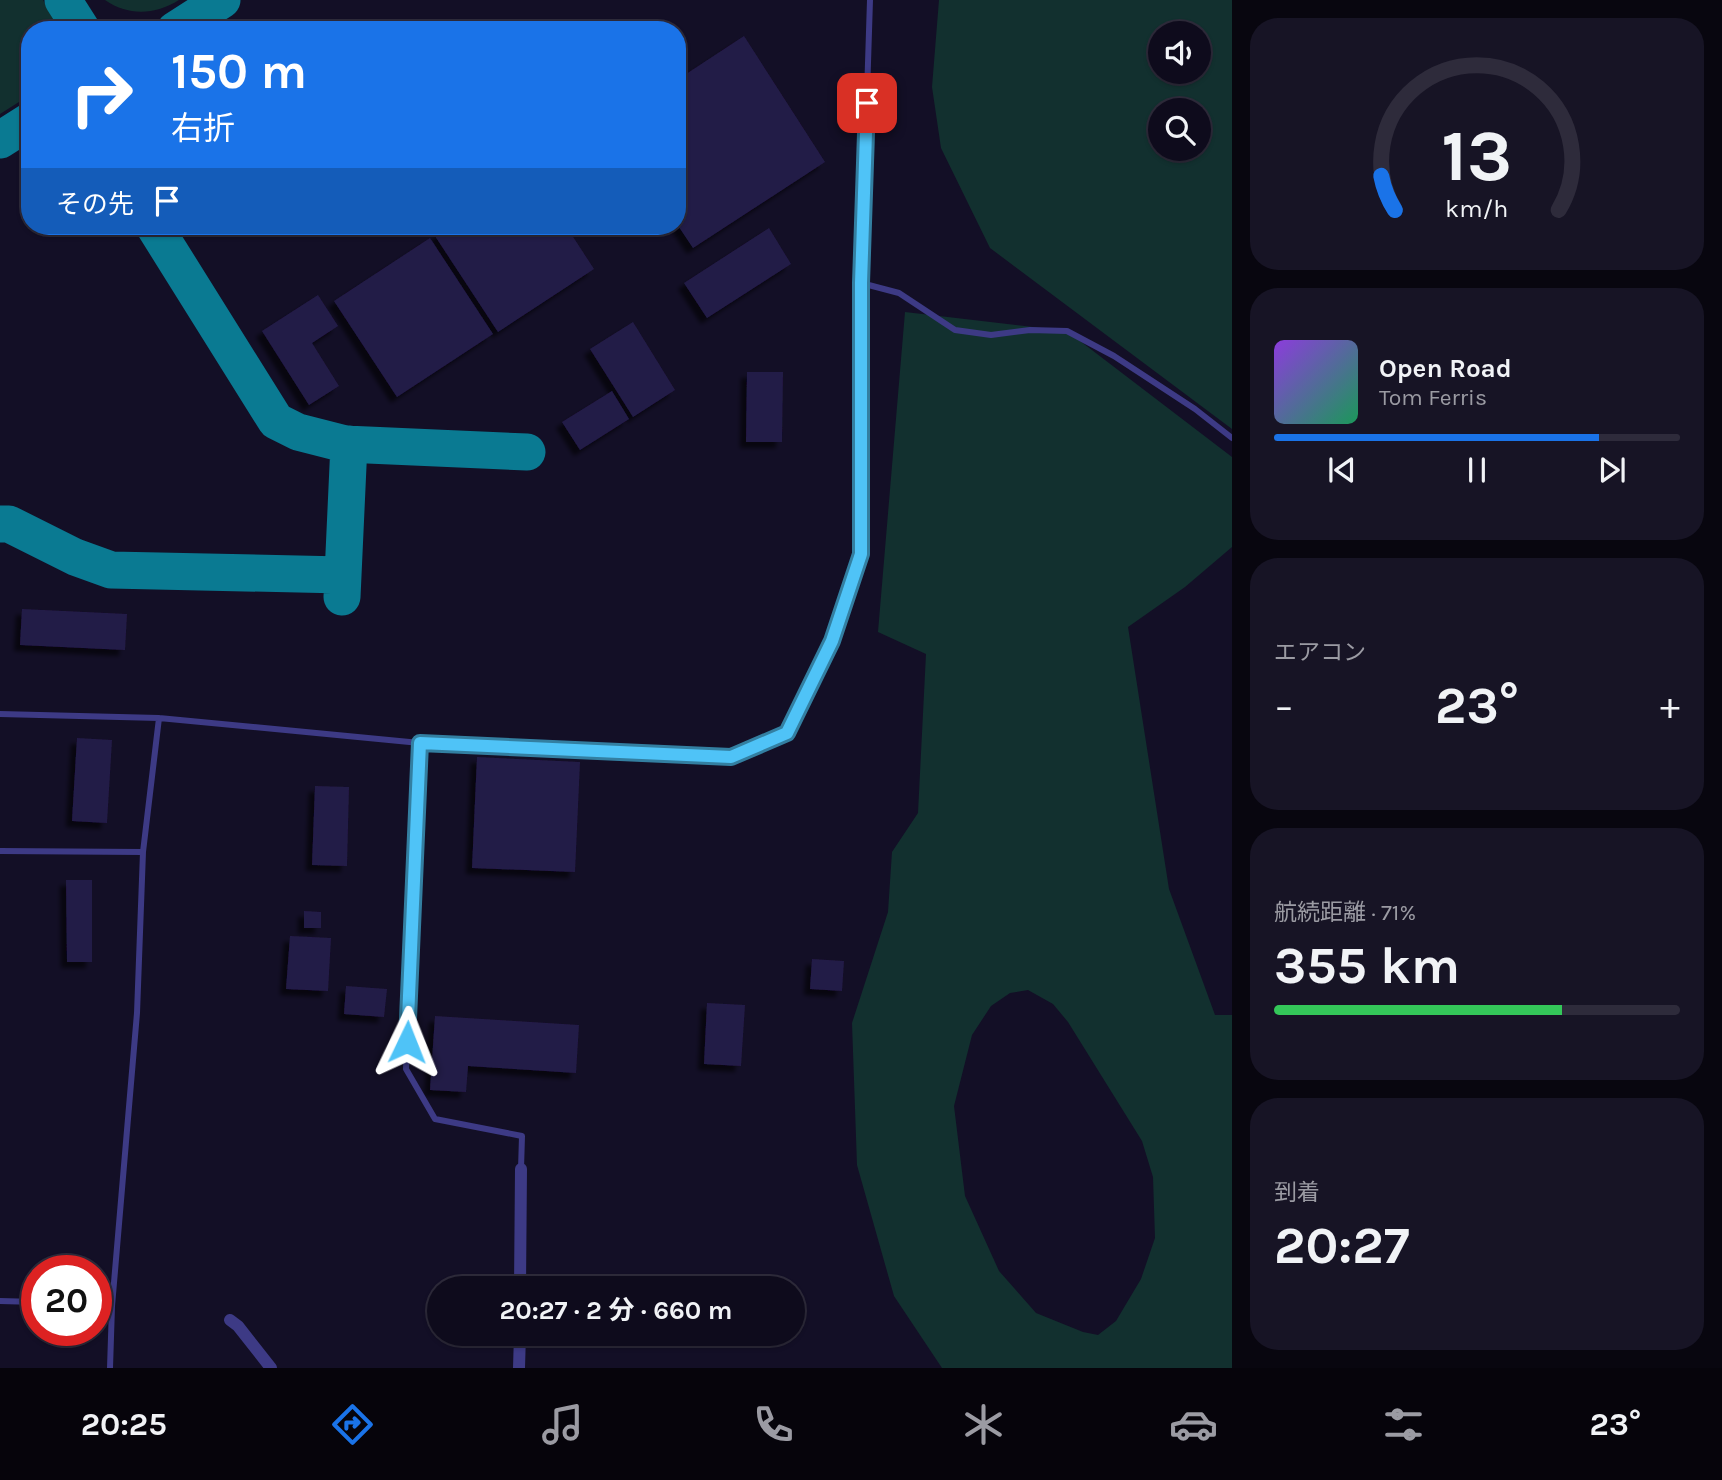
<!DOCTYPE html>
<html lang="ja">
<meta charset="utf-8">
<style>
:root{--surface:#0e0b1c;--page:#171425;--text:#f1f3f6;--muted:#9b9ba3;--line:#2e2b3b;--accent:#1a73e8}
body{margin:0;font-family:Karla,"Noto Sans JP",sans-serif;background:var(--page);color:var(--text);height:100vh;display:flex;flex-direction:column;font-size:26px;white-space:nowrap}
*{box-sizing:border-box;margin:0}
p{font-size:23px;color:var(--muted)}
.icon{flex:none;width:38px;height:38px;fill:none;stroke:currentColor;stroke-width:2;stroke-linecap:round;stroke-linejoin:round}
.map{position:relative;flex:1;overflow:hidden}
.drawer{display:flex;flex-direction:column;gap:18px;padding:18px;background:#08060f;width:490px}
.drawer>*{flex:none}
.guide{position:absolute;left:21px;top:21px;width:665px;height:214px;border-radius:28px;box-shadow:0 2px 5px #0004,0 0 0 2px var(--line);background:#1a73e8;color:#fff;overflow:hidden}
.fabs{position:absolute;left:1148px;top:21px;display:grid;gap:14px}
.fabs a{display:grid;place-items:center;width:63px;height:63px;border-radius:50%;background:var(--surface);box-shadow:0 2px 5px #0004,0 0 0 2px var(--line);font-size:35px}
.speed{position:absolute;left:21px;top:1255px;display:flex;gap:14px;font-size:35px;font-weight:700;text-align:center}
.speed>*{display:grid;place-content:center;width:91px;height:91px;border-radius:50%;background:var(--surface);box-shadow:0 2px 5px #0004,0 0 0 2px var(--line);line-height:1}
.speed .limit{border:10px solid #d22;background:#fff;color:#111}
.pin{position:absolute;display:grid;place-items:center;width:60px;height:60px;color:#fff;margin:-30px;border-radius:14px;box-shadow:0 4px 10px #0006}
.me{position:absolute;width:77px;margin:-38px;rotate:2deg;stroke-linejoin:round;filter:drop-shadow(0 0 5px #0008)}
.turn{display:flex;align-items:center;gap:24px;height:147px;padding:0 35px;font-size:32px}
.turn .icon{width:91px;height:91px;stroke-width:2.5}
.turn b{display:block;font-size:49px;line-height:60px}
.then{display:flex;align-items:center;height:66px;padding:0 35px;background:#0003;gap:14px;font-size:26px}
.big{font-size:52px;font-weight:700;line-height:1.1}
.drawer .card{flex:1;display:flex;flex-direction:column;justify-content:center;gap:10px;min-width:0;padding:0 24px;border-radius:28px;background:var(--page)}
.drawer .dial{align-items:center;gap:0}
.dial svg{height:182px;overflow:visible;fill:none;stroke:var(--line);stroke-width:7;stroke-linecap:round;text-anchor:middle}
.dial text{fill:var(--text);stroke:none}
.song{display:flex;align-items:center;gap:21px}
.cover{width:84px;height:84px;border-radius:10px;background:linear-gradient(135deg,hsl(270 70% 55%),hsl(150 70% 35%))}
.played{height:7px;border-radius:4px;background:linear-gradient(90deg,var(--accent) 80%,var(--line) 80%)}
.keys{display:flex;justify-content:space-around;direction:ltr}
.heat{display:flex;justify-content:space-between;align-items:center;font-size:38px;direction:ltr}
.charge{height:10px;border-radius:5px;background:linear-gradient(90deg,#34c759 71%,var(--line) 0)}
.trip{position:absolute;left:427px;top:1276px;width:378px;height:70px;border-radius:35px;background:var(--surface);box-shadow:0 2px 5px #0004,0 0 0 2px var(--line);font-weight:700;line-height:70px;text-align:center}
.menu{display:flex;height:112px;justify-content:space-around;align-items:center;background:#06040b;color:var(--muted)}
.menu .icon{width:49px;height:49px}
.menu .selected{color:var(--accent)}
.menu b{font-size:32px;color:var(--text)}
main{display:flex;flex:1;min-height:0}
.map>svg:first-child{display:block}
.green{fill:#12302f;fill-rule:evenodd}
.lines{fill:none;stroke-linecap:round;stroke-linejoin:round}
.taxiway{stroke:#0a7a92;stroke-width:37}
.building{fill:#241b47;filter:url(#shadow)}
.service{stroke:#3d3a85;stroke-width:6}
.minor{stroke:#3d3a85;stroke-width:12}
.route-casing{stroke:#337fa1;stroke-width:18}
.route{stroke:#4fc3f7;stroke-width:12}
</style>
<main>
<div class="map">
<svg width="1232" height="1368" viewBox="0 0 1232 1368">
<defs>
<filter id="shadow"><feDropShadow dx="-6" dy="6" stdDeviation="2" flood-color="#0009"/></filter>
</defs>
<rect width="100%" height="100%" fill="#130f26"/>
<path class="green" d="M0,0H43L59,30H30V95L0,114Z
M105,0H179C155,15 128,16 105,0Z
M939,0H1232V429L990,248L941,148L932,87ZM1160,33H1199V72H1160ZM1199,110V149H1160V110Z
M905,312L1067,331L1232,457V547L1185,587L1128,627L1169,889L1215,1015H1232V1368H942L894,1296L857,1165L852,1023L888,912L892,852L918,813L926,654L878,632ZM1028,990L1053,1004L1068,1022L1142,1141L1153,1177L1155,1238L1141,1279L1116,1321L1098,1335L1083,1332L1036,1313L999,1271L965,1196L954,1106L972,1035L991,1006L1010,993Z"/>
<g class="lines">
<path class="taxiway" d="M63,0L82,30
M175,30L222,0
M0,140L30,121
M154,226L276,421L298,432L345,444L527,452
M0,524H9L75,557L111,570L343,575
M342,597L349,444"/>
</g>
<path class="building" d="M744,36L825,162L693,248L677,224V80Z
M450,226H566L594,269L498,332L435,236Z
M769,228L791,264L707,318L684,283Z
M430,238L493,334L397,397L334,301Z
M318,295L338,326L312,343L339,386L309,405L262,331Z
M633,322L675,390L633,417L590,349Z
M747,372H783L782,442H746Z
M612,391L629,419L580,450L562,422Z
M22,609L127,614L125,650L20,645Z
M77,738L112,740L107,823L72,821Z
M477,757L580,762L575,872L472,868Z
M315,786L349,787L347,866L312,865Z
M66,880H92V962H67Z
M304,911L321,912V928H304Z
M290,936L331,938L328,991L286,989Z
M812,959L844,961L842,991L810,989Z
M346,986L387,989L384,1017L344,1014Z
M707,1003L745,1005L741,1066L704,1064Z
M435,1016L579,1025L576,1073L468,1066L466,1092L430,1090Z"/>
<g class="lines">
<path class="service" d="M861,283L899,293L955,330L991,335L1030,330L1067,331L1114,356L1195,409L1232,438
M0,714L159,718L420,743L731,757L787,733L832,641L861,554V283L870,0
M420,743L406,1069L435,1119L522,1136L521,1169
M0,851L143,852
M0,1301L37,1302
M96,1305L112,1306
M110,1368L112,1306L137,1013L143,852L159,718"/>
<path class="minor" d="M520,1288L521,1169
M230,1320L238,1326L271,1368
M519,1368L520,1334"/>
</g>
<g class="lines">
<defs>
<path id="route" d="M407,1042L420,743L731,757L787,733L832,641L861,554V283L867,103"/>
</defs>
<use href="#route" class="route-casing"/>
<use href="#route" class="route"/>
</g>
</svg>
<div class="fabs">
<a><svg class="icon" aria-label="sound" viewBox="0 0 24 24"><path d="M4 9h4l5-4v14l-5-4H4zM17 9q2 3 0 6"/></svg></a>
<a><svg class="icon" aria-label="search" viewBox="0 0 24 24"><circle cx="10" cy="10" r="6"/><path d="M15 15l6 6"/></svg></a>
</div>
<div class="speed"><div class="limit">20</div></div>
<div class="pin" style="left:867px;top:103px;background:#d93025"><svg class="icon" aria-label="arrive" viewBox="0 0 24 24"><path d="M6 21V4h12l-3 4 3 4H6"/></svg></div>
<svg class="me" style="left:407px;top:1042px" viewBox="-20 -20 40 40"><path d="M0-17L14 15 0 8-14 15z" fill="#4fc3f7" stroke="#fff" stroke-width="4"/></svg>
<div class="trip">20:27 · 2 分 · 660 m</div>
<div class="guide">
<div class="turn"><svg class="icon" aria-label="right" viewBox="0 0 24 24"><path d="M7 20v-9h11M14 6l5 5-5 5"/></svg><div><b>150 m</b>右折</div></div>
<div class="then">その先<svg class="icon" aria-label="arrive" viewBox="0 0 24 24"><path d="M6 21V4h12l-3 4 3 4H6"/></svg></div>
</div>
</div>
<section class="drawer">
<div class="card dial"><svg viewBox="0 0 100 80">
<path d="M14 69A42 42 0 1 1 86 69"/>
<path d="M14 69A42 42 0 0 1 8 54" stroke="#1a73e8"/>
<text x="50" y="56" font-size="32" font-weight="700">13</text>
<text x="50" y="72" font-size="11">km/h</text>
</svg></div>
<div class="card">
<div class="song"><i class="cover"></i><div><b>Open Road</b><p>Tom Ferris</p></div></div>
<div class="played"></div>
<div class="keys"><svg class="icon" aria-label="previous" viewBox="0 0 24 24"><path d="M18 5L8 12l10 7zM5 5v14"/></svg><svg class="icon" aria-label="pause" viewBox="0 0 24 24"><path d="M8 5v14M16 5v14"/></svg><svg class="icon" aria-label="next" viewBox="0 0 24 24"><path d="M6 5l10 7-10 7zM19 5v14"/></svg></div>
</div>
<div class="card"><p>エアコン</p>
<div class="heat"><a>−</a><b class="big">23°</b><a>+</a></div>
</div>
<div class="card"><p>航続距離 · 71%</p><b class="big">355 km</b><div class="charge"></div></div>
<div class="card"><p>到着</p><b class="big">20:27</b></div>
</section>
</main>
<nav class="menu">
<b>20:25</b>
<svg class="icon selected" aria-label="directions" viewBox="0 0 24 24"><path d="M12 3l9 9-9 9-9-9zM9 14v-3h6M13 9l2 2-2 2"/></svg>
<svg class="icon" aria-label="music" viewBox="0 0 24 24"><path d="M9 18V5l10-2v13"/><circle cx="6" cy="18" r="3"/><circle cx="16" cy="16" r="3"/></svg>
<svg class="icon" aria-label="phone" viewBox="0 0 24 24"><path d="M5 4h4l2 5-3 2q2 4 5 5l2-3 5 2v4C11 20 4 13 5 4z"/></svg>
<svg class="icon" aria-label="climate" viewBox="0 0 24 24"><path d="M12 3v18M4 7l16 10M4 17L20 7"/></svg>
<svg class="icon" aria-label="car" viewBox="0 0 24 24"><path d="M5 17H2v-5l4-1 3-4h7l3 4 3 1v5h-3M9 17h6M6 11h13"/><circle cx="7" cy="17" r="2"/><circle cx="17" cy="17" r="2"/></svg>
<svg class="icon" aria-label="filters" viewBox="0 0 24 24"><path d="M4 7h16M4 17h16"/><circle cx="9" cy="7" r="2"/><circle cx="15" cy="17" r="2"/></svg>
<b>23°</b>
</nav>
